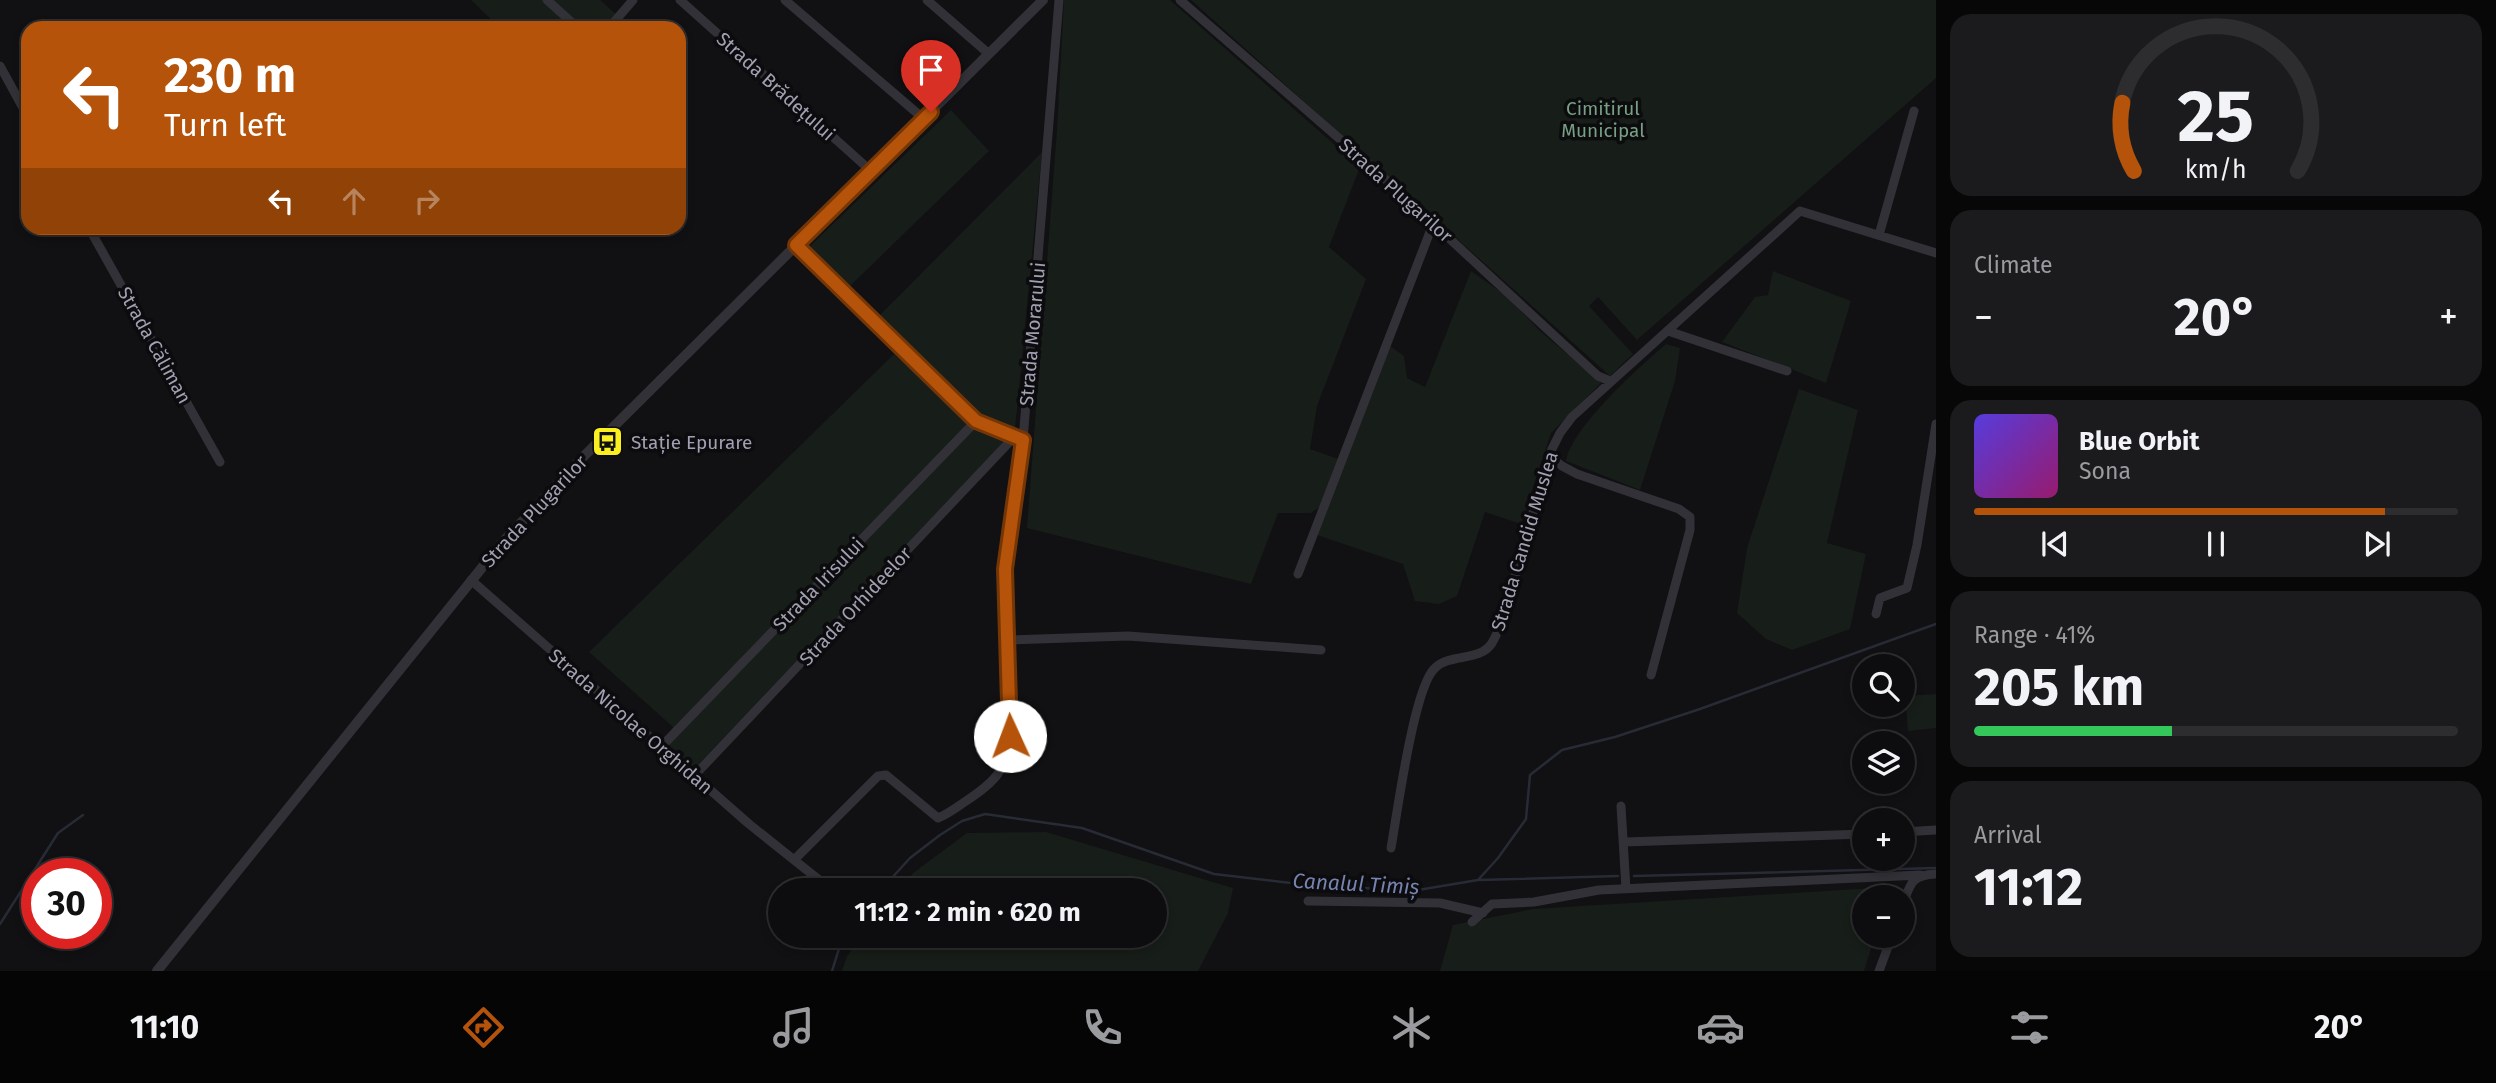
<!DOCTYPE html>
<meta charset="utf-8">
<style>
:root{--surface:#0d0c0e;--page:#1b1a1c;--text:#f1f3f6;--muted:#9a9b9e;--line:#2d2c2e;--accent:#b45309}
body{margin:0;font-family:"Fira Sans",sans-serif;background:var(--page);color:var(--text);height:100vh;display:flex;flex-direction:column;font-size:26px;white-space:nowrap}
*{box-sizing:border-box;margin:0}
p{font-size:23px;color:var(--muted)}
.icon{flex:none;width:38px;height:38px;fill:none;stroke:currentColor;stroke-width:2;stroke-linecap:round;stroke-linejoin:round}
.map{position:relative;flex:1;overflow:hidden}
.panel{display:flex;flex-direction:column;gap:14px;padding:14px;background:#070708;width:560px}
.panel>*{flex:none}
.hud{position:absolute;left:21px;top:21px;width:665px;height:214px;border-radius:21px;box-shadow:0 4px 10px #0003,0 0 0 2px var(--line);background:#b45309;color:#fff;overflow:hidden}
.buttons{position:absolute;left:1852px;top:654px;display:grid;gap:14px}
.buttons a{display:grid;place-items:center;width:63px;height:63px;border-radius:50%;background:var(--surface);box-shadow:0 4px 10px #0003,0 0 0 2px var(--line);font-size:35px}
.speed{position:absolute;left:21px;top:858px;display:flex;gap:14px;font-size:35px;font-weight:700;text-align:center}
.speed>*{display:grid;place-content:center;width:91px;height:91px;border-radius:50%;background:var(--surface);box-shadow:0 4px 10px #0003,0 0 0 2px var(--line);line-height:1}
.speed .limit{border:10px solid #d22;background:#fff;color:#111}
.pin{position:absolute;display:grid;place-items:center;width:60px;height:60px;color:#fff;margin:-72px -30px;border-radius:50% 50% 50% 0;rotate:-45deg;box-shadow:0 0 7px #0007}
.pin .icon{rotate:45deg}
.me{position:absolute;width:77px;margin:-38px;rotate:358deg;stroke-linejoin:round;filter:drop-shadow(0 0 5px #0008)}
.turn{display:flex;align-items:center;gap:24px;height:147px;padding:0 28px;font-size:32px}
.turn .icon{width:91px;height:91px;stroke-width:2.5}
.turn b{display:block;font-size:49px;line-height:60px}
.lanes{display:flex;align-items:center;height:66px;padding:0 28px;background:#0003;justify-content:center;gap:35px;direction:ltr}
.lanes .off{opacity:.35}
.big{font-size:52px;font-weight:700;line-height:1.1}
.panel .card{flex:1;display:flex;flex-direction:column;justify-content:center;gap:10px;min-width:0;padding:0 24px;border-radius:21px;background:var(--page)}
.panel .dial{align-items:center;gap:0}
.dial svg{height:182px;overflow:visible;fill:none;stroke:var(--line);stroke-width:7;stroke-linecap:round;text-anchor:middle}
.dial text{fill:var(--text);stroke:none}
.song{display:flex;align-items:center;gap:21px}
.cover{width:84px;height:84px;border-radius:10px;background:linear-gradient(135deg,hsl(250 70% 55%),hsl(320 70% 35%))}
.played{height:7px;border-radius:4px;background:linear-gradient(90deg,var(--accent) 85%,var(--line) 85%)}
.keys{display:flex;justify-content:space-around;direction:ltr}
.heat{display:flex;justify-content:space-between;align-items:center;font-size:38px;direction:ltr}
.charge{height:10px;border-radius:5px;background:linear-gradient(90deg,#34c759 41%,var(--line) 0)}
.trip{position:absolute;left:768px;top:878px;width:399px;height:70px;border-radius:35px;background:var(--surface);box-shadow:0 4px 10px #0003,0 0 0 2px var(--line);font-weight:700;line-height:70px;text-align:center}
.menu{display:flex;height:112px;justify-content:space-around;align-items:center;background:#050506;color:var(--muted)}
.menu .icon{width:49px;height:49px}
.menu .selected{color:var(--accent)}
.menu b{font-size:32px;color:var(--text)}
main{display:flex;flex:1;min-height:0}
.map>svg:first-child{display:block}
.green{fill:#171d19}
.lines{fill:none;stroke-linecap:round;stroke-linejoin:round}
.stream{stroke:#272b36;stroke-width:2.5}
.minor{stroke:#323137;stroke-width:9}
.tertiary{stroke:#323137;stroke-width:10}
.route-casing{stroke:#753606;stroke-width:18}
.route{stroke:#b45309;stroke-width:12}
.labels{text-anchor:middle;stroke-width:7;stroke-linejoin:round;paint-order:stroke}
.street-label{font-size:19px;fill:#a1a1b3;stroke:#0c0b0d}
.park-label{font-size:19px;fill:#77a085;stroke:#0c0b0d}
.poi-label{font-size:19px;fill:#a1a1b3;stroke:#0c0b0d;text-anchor:start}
.water-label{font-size:21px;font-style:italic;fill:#7684b1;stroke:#0c0b0d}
</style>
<main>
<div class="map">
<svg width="1936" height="971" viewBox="0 0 1936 971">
<rect width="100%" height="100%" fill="#111012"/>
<path class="green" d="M471,0H600L625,22L620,28H500Z
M1064,0H1170L1360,167L1329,247L1366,279L1317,406L1310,449L1341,460L1390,346L1404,356L1407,378L1425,387L1471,271L1508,297L1539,330L1601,383L1551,433L1521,524L1485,512L1457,596L1439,604L1415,601L1403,564L1314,534L1321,506L1311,513H1278L1251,584L1027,528L1057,129Z
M1191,0H1936V78L1637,340L1598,297L1589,306L1633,354L1610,376Z
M951,110L989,151L846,290L807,249Z
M1042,152L1015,429L981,415L878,317Z
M1773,271L1851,301L1826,383L1722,342L1755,297L1768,295Z
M1666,344L1680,348L1675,381L1640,490L1566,461C1572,427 1639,367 1666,344Z
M894,354L968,422L1009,437L694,769L667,746L673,727L589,652Z
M1799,389L1858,410L1827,543L1866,554L1850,629L1792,650L1766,639L1737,613L1747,548Z
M1936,694V728L1908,731L1905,696Z
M1046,832L1233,888L1228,913L1198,971H842L847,956L863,936H1155V891H899L913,873L967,833Z
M1890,887L1887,898H1864V936H1875L1864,971H1440L1453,925L1533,909Z"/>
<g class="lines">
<path class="stream" d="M1634,876L1936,868
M1478,880L1618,876
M880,891L910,858L940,835L962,821L985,814L1082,828L1214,874L1299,884L1412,891L1478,880L1498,858L1526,819L1530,775L1562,750L1615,737L1700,709L1936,624
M0,924L58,833L83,815
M832,971L843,936"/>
<path class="minor" d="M547,0L578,28
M680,0L871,171
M785,0L924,119
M927,0L989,54
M1180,0L1372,167L1598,376L1610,381
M609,28L633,0
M0,66L28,117
M89,228L220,462
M1879,235L1914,111
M796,245L976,421L1017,437
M1668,331L1787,371
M1549,456L1562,466L1577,474L1679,509L1690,517V530L1651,675
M1298,574L1433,224
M471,580L749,824L833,891
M1876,614L1880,598L1907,588L1917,545L1936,424
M1007,640L1128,636L1321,650
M661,747L976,421
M694,776L1015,436
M1621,806L1626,889
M1902,832L1936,830
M1625,842L1864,834
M1391,848C1397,815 1414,686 1435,668C1450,653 1480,662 1492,643C1504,622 1510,595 1516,572C1528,531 1539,490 1552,449L1560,433L1572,417L1800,211L1936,253
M795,859L878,776L886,775L938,818C948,814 957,807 966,801C995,782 1006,771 1010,736L1005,569L1023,440L1059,0
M1308,901L1440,903L1483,913
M1902,907C1910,885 1910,875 1936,874
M1472,922L1492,904L1534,902L1599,890L1920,875
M1879,971L1892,936"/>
<path class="tertiary" d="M157,971L501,544L579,461L1043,0"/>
</g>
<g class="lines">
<defs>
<path id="route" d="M931,112L796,245L976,421L1023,440L1005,569L1010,736"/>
</defs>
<use href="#route" class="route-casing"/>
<use href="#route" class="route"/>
</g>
<defs>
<symbol id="bus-square" viewBox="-11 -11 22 22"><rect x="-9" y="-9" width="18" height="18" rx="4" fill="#f9ef21" stroke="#0c0b0d"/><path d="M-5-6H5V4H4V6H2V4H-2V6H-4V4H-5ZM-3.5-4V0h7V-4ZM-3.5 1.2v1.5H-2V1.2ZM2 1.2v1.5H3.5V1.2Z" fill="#111"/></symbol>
</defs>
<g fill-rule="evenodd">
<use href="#bus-square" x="590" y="424" width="35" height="35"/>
</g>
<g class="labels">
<g class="street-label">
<text transform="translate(776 86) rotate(42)" y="7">Strada Brădețului</text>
<text transform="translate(1396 190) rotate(42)" y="7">Strada Plugarilor</text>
<text transform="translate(1032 334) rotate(-85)" y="7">Strada Morarului</text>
<text transform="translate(155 345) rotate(61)" y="7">Strada Căliman</text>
<text transform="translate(534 511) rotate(-47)" y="7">Strada Plugarilor</text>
<text transform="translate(1524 541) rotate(-73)" y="7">Strada Candid Muslea</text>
<text transform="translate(818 584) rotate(-46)" y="7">Strada Irisului</text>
<text transform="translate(855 606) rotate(-47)" y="7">Strada Orhideelor</text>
<text transform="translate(631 721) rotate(41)" y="7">Strada Nicolae Orghidan</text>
</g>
<g class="park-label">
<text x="1603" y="115">Cimitirul<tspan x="1603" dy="22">Municipal</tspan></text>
</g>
<g class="poi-label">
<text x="631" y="449">Stație Epurare</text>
</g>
<g class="water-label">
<text transform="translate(1356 884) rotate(3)" y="7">Canalul Timiș</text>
</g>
</g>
</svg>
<div class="buttons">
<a><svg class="icon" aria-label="search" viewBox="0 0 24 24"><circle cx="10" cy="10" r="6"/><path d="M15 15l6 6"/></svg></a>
<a><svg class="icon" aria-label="layers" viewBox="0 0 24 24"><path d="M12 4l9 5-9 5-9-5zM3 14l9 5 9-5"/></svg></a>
<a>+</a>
<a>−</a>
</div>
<div class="speed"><div class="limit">30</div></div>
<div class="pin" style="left:931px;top:112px;background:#d93025"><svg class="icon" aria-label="arrive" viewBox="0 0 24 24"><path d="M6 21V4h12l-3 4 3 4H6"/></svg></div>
<svg class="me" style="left:1010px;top:736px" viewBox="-20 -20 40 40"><circle r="19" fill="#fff"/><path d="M0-13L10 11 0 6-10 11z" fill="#b45309"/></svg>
<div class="trip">11:12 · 2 min · 620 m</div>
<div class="hud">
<div class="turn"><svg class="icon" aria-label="left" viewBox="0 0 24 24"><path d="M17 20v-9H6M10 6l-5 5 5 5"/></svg><div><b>230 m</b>Turn left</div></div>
<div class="lanes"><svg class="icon" aria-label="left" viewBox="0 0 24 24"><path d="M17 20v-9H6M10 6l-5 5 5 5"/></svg><svg class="icon off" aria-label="ahead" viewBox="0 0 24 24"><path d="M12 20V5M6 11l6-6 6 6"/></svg><svg class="icon off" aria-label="right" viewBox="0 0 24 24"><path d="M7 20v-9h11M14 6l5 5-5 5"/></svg></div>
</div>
</div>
<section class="panel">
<div class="card dial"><svg viewBox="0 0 100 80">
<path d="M14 69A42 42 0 1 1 86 69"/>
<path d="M14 69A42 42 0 0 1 9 39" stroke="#b45309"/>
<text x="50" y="56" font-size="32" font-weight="700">25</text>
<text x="50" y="72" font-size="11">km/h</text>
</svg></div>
<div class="card"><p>Climate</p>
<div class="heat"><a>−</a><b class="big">20°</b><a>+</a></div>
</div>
<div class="card">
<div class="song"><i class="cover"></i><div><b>Blue Orbit</b><p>Sona</p></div></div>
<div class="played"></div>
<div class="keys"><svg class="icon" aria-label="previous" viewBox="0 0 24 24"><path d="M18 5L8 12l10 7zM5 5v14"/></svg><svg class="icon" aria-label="pause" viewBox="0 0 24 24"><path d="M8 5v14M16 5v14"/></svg><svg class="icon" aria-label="next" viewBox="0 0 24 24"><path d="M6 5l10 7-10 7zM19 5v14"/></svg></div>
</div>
<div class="card"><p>Range · 41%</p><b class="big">205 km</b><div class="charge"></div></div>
<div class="card"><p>Arrival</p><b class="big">11:12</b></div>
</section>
</main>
<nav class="menu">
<b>11:10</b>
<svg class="icon selected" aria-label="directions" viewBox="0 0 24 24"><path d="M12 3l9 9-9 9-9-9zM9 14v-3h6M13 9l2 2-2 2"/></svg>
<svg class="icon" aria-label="music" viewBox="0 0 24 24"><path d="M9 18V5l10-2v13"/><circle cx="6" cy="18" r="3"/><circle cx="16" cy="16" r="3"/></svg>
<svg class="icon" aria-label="phone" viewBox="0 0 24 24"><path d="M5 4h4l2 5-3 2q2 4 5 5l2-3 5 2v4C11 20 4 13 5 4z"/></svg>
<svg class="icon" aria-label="climate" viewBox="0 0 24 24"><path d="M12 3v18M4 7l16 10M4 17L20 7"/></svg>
<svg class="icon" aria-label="car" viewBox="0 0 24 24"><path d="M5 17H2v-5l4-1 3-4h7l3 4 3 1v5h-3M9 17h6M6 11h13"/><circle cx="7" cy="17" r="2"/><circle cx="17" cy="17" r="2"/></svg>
<svg class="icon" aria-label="filters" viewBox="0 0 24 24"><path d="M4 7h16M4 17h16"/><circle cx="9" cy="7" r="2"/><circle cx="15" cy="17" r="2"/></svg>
<b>20°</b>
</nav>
